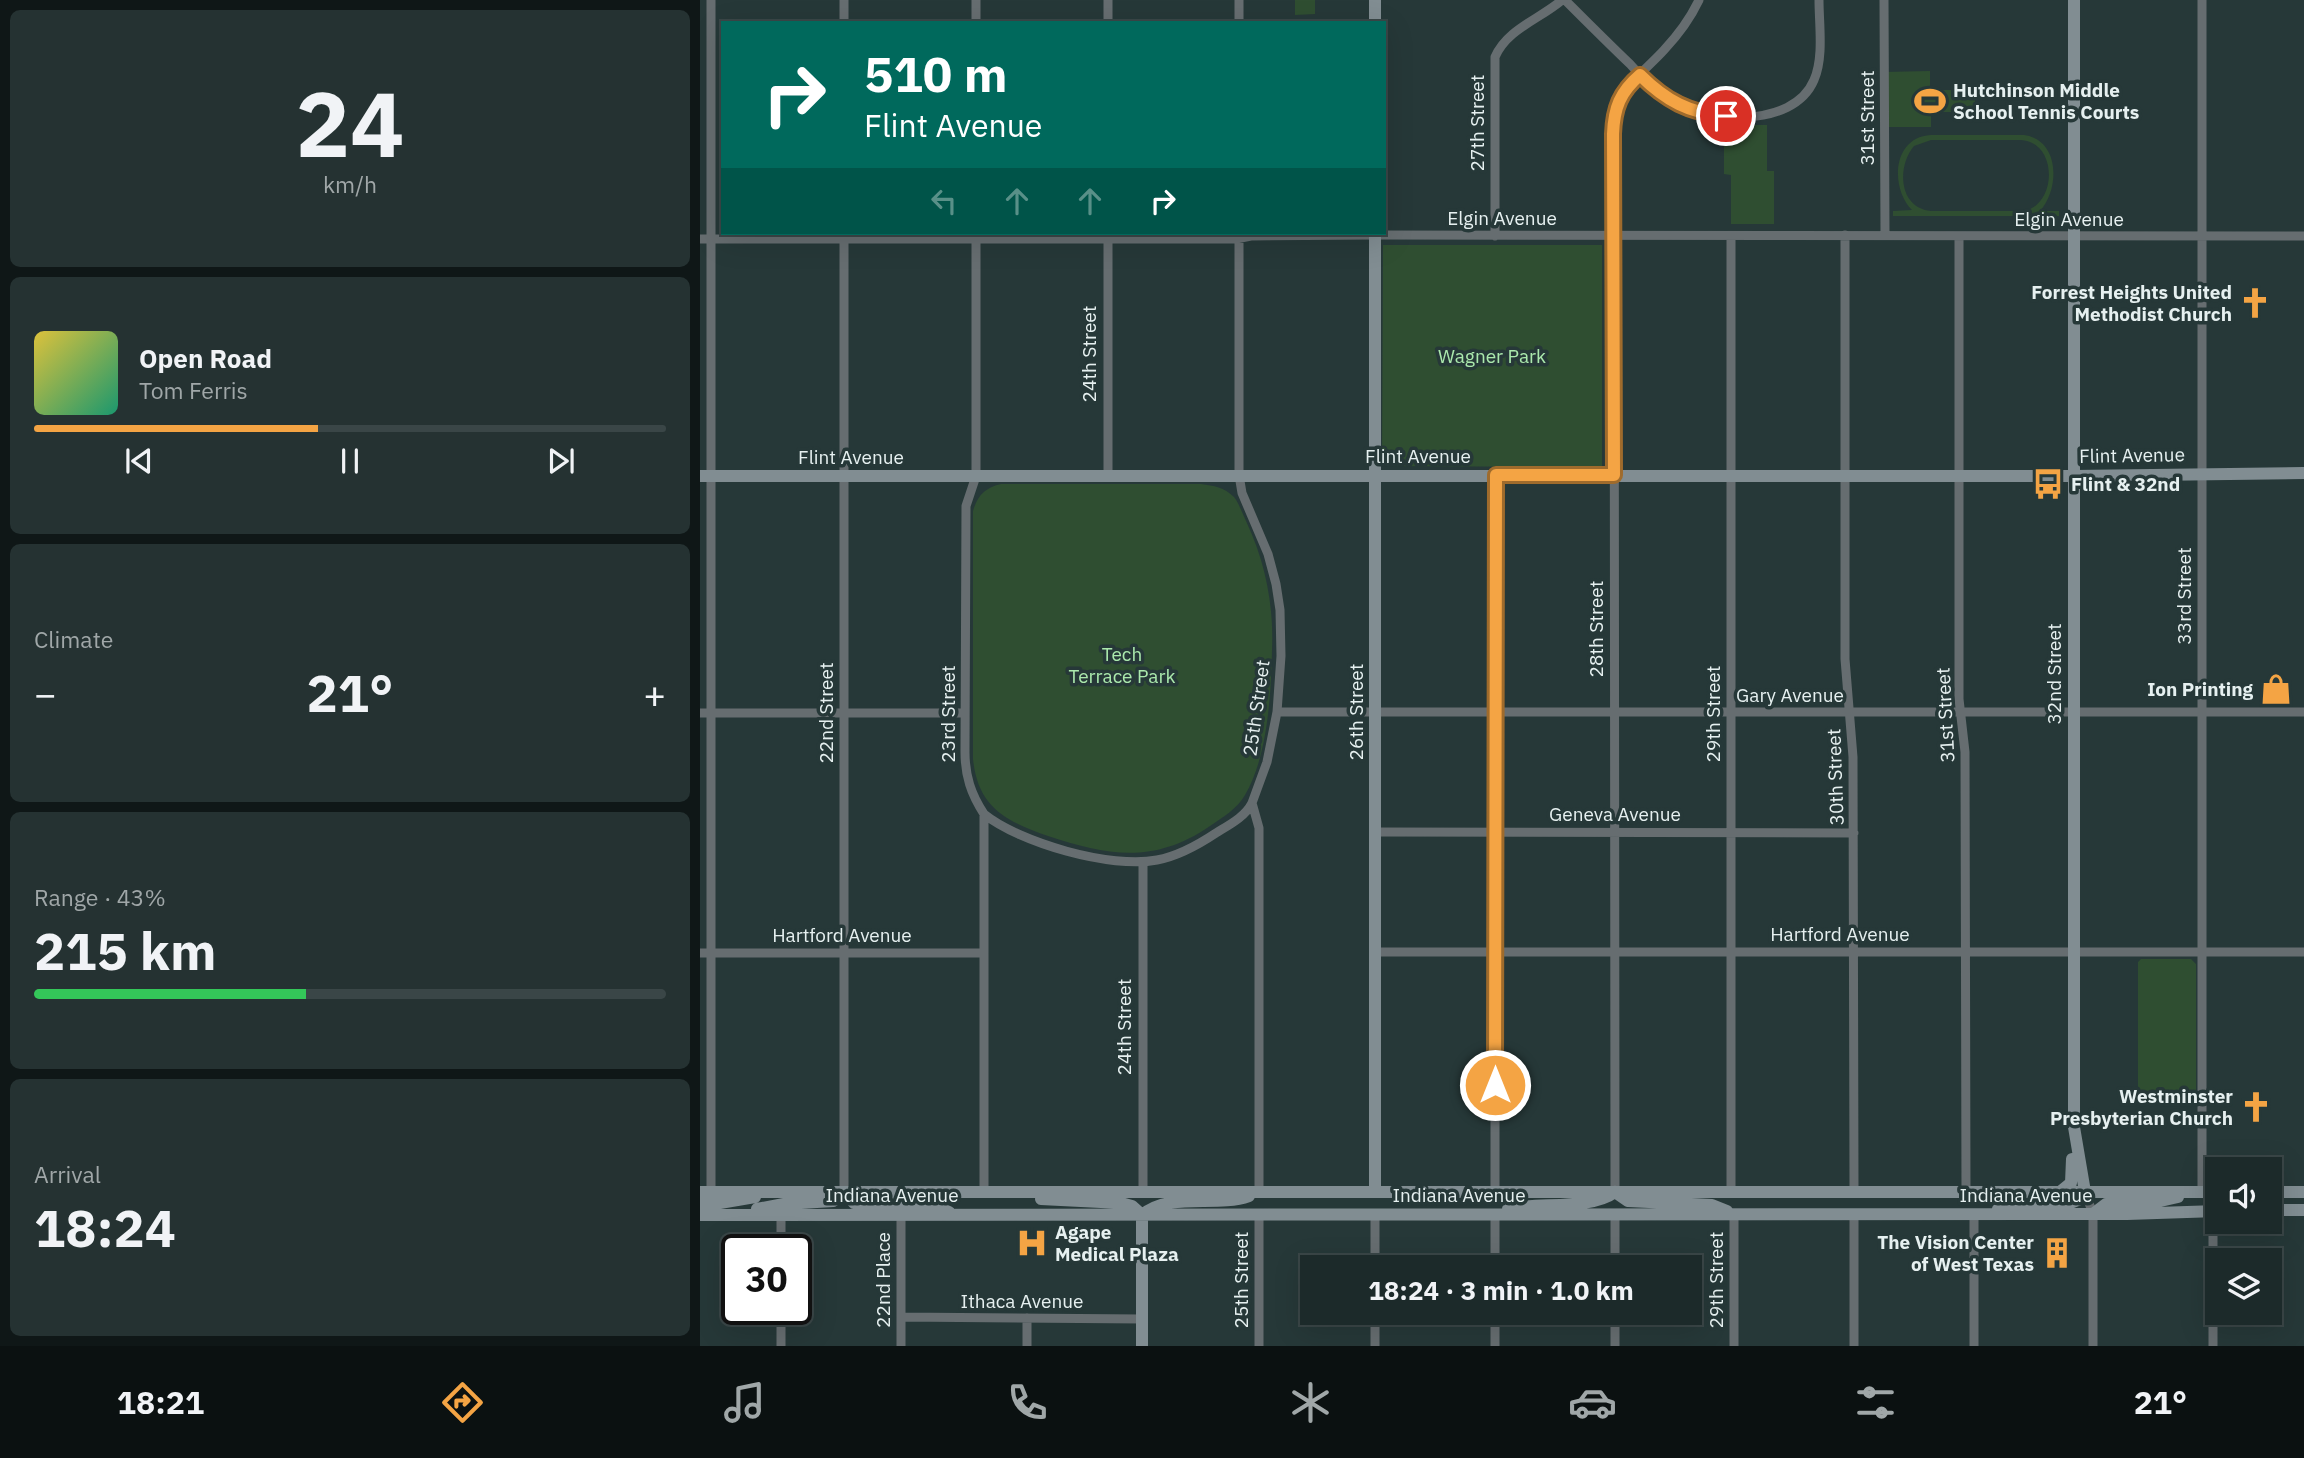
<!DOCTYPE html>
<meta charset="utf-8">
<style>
:root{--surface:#1c2a2a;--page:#253232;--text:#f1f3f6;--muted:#a0a7a8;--line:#3a4647;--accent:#f4a444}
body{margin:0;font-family:"IBM Plex Sans",sans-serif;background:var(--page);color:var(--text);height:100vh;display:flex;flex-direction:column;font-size:26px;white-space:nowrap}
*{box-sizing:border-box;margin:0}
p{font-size:23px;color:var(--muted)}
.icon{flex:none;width:38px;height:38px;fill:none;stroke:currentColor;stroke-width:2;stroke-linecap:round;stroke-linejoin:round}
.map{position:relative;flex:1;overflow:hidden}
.side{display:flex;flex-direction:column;gap:10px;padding:10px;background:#0f1717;width:700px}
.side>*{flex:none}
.top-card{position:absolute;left:21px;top:21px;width:665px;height:214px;border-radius:0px;box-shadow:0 7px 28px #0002,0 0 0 2px var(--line);background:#00695c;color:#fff;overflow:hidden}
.controls{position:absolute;left:1505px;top:1157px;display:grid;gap:14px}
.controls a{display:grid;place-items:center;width:77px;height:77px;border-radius:0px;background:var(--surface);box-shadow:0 7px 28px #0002,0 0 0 2px var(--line);font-size:35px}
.speed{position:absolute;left:21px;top:1234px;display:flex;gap:14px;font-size:35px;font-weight:700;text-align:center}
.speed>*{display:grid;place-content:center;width:91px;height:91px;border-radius:50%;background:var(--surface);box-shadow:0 7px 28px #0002,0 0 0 2px var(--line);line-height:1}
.speed .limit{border:4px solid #111;border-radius:10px;background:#fff;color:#111}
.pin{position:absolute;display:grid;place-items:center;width:60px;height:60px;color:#fff;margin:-30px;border:4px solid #fff;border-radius:50%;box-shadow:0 2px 7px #0007}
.me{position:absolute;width:77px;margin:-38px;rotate:0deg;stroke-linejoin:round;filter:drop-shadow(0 0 5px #0008)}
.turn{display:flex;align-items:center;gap:24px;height:147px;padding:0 28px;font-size:32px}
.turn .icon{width:91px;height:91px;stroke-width:2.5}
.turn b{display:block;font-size:49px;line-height:60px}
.lanes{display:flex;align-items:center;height:66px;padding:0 28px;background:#0003;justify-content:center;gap:35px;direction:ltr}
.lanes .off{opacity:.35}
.big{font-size:52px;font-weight:700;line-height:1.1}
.side .tile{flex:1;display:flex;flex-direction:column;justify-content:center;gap:10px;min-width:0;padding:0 24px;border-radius:10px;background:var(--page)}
.side .dial{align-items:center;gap:0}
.dial b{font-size:91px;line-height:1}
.song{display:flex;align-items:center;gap:21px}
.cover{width:84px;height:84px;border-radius:10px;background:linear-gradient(135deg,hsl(50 70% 55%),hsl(160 70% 35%))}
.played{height:7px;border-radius:4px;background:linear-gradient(90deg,var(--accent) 45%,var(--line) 45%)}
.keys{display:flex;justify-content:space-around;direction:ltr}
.heat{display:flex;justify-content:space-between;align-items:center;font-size:38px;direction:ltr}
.charge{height:10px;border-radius:5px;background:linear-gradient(90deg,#34c759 43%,var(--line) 0)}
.trip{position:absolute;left:600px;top:1255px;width:402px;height:70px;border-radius:0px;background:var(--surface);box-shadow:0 7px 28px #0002,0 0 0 2px var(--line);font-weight:700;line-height:70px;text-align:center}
.tab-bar{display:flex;height:112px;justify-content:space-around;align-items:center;background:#0b1111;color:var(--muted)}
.tab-bar .icon{width:49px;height:49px}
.tab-bar .current{color:var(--accent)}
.tab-bar b{font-size:32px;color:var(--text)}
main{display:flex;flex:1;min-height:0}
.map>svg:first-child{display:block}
.green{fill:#2f4e31;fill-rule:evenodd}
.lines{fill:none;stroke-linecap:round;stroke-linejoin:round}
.street{stroke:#666d70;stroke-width:9}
.secondary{stroke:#818d92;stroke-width:12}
.route-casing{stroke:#9f6b2c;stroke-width:18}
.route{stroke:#f4a444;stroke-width:12}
.labels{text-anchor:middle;stroke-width:7;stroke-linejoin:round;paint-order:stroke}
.poi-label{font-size:19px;font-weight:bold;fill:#e6f0f0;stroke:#263838;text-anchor:end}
.street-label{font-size:19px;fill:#e6f0f0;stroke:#263838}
.park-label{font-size:19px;fill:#abe9ad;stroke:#263838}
</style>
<main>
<section class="side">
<div class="tile dial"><b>24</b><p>km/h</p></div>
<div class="tile">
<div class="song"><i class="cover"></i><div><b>Open Road</b><p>Tom Ferris</p></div></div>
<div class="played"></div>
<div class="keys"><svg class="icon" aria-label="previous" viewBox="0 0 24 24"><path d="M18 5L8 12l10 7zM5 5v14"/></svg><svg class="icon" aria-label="pause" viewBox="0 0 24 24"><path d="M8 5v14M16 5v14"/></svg><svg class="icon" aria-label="next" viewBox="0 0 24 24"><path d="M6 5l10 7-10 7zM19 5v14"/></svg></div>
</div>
<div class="tile"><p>Climate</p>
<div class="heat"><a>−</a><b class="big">21°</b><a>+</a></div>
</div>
<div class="tile"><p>Range · 43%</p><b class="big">215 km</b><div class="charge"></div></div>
<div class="tile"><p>Arrival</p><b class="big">18:24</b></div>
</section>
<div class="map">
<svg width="1604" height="1346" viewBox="0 0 1604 1346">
<rect width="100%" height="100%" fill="#263838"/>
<path class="green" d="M595,0H615V14L595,15Z
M1230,71V90H1275V112H1231V127H1185L1184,72Z
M1024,125H1067V171H1074V224H1031V175L1024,174Z
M1231,135H1324C1360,140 1360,189 1340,211H1359V216H1193V211L1212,210C1190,188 1192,137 1231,135ZM1231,140H1321C1357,142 1358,202 1325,211H1231C1198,208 1197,166 1214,146Z
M683,245H902V467L682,466Z
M301,484H501C514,486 524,487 534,497C539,503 542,513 546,521C565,561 574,605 572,650C571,694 568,756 545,795C537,809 523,817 510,826C455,864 408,856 348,836C306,821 278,808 273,759V511C278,495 285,488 301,484Z
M1441,959H1491L1496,964V1098L1438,1100V962Z"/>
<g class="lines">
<path class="street" d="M144,0V23
M539,0V23
M865,0C886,21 908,43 930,64C941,76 952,89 965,98C1002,123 1093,130 1114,80C1124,57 1119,25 1119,0
M1184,0L1185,235
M276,23V0
M408,23V0
M144,233V1192
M276,233V476L266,506L265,752C265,776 271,794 284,814V1192
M539,234V475L542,493L568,554L576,584L580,610L581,656L577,712L567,762L552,803L559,828V1192
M1145,235V659L1153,757L1154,1192
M795,236V57C807,29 840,19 862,0
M1259,236V699L1265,752L1266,1192
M0,239H536L551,236L675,235L1604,236
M408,476V233
M577,712H1604
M0,713H265
M284,814C320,843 411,869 457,860C479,856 498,845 516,833C529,825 545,817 552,803
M675,832L1154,833
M443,862V1192
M675,952H1604
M0,953H284
M11,1192V0
M795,1192V476
M915,1192L914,115C921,86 945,71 964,50C978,35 990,19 999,0
M1031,1192V236
M1385,1192L1393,1214V1346
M1502,1192V0
M1510,1211L1513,1229V1346
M559,1214V1346
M675,1214V1267
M795,1214V1267
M915,1214V1267
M1034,1214V1346
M1154,1214V1346
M1274,1214V1346
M81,1215V1250
M81,1309V1346
M675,1312V1346
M795,1312V1346
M915,1312V1346
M201,1317L442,1319
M201,1346V1215
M327,1346V1318"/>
<path class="secondary" d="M675,0V23
M675,233V1192
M0,476H1374L1604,473
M0,1192H1517
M144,1192L154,1203L232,1205L249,1212
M1360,1192L1371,1183L1372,1159
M1570,1192H1604
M341,1199L421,1203L432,1206L442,1215
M0,1204H14L55,1197
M57,1209L84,1204L133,1201L144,1192
M808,1209C839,1202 891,1210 915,1192L928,1201L1012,1205L1027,1211
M1298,1209L1318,1205L1368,1204L1378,1200L1385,1192L1374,1127V0
M1570,1210H1604
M1393,1214L1406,1204L1456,1202L1478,1197
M0,1215L1427,1214L1517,1211
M442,1215V1346
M442,1215C472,1191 515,1208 549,1196"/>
</g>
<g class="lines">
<defs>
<path id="route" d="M795,1085L796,475H914L913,134C914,108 920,92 940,75C965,100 990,114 1026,116"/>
</defs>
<use href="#route" class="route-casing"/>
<use href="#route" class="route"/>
</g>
<defs>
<symbol id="stadium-bare" viewBox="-9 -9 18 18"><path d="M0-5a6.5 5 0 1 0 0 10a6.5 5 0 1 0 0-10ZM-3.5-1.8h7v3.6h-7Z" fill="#f4a444" stroke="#263838" stroke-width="2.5" paint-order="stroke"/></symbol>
<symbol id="church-bare" viewBox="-9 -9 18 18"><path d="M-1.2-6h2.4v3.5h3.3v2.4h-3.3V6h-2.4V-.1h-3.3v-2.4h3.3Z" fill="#f4a444" stroke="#263838" stroke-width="2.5" paint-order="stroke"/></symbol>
<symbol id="bus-bare" viewBox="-9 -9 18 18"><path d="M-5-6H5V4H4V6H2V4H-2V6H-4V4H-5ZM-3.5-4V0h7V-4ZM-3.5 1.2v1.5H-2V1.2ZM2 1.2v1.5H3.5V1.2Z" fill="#f4a444" stroke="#263838" stroke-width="2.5" paint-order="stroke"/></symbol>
<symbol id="shop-bare" viewBox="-9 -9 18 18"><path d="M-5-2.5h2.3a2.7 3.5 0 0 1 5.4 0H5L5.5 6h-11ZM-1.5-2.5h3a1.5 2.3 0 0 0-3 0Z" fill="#f4a444" stroke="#263838" stroke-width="2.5" paint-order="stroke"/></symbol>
<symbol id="hospital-bare" viewBox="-9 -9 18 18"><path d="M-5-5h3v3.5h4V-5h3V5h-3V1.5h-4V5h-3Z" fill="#f4a444" stroke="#263838" stroke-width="2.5" paint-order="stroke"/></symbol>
<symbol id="building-bare" viewBox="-9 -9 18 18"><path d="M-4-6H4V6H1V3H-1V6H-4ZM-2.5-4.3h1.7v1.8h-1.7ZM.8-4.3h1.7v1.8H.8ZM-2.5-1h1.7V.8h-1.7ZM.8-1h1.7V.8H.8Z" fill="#f4a444" stroke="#263838" stroke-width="2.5" paint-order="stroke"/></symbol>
</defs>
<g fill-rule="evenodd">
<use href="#stadium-bare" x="1208" y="79" width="44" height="44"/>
<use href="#church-bare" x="1533" y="281" width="44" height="44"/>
<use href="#bus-bare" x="1326" y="462" width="44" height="44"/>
<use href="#shop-bare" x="1554" y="667" width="44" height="44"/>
<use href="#church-bare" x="1534" y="1085" width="44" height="44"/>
<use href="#hospital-bare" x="310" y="1221" width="44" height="44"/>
<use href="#building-bare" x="1335" y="1231" width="44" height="44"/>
</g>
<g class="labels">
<g class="poi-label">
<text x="1253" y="97" text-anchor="start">Hutchinson Middle<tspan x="1253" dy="22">School Tennis Courts</tspan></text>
<text x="1532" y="299">Forrest Heights United<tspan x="1532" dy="22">Methodist Church</tspan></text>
<text x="1371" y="491" text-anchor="start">Flint &amp; 32nd</text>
<text x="1553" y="696">Ion Printing</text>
<text x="1533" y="1103">Westminster<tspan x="1533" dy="22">Presbyterian Church</tspan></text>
<text x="355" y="1239" text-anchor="start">Agape<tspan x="355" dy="22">Medical Plaza</tspan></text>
<text x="1334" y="1249">The Vision Center<tspan x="1334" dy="22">of West Texas</tspan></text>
</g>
<g class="street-label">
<text transform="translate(1167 118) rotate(-90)" y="7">31st Street</text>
<text transform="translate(777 123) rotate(-90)" y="7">27th Street</text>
<text x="802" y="225">Elgin Avenue</text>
<text x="1369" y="226">Elgin Avenue</text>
<text transform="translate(389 354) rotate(-90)" y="7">24th Street</text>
<text transform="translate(1432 455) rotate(-1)" y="7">Flint Avenue</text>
<text x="718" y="463">Flint Avenue</text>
<text x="151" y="464">Flint Avenue</text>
<text transform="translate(1484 596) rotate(-90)" y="7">33rd Street</text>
<text transform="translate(896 629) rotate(-90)" y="7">28th Street</text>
<text transform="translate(1354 674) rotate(-90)" y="7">32nd Street</text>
<text x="1090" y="702">Gary Avenue</text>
<text transform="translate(556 708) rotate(-82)" y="7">25th Street</text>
<text transform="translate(656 712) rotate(-90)" y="7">26th Street</text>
<text transform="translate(126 713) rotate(-90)" y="7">22nd Street</text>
<text transform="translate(248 714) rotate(-90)" y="7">23rd Street</text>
<text transform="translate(1013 714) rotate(-90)" y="7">29th Street</text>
<text transform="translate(1245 715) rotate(-93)" y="7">31st Street</text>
<text transform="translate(1135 777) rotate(-92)" y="7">30th Street</text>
<text x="915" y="821">Geneva Avenue</text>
<text x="1140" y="941">Hartford Avenue</text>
<text x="142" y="942">Hartford Avenue</text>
<text transform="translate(424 1027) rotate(-90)" y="7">24th Street</text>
<text x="192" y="1202">Indiana Avenue</text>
<text x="759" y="1202">Indiana Avenue</text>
<text x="1326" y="1202">Indiana Avenue</text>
<text transform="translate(183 1280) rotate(-90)" y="7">22nd Place</text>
<text transform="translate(541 1280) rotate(-90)" y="7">25th Street</text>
<text transform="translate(1016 1280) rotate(-90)" y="7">29th Street</text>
<text x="322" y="1308">Ithaca Avenue</text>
</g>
<g class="park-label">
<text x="792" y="363">Wagner Park</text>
<text x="422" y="661">Tech<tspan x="422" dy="22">Terrace Park</tspan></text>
</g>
</g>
</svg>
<div class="controls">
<a><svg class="icon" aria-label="sound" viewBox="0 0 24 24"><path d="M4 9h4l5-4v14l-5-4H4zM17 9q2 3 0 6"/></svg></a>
<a><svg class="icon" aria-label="layers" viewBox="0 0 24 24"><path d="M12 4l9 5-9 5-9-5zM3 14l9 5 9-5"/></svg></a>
</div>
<div class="speed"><div class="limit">30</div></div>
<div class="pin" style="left:1026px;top:116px;background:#d93025"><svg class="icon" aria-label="arrive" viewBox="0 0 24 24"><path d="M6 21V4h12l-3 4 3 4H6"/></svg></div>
<svg class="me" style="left:795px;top:1085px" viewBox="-20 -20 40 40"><circle r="17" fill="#f4a444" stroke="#fff" stroke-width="3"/><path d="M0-11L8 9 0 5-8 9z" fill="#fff"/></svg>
<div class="trip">18:24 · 3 min · 1.0 km</div>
<div class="top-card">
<div class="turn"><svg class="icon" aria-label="right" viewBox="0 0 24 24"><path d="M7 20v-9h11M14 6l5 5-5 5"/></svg><div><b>510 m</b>Flint Avenue</div></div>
<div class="lanes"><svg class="icon off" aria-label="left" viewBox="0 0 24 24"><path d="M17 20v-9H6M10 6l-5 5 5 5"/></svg><svg class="icon off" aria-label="ahead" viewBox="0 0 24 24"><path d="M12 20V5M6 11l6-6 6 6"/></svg><svg class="icon off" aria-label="ahead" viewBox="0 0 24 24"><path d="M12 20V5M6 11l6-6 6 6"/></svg><svg class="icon" aria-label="right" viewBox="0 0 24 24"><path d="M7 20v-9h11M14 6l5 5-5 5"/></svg></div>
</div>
</div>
</main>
<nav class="tab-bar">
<b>18:21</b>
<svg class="icon current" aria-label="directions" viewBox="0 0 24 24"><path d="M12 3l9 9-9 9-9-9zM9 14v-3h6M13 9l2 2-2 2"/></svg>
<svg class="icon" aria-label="music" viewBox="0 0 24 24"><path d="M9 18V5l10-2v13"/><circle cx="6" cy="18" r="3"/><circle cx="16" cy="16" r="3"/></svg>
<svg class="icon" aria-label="phone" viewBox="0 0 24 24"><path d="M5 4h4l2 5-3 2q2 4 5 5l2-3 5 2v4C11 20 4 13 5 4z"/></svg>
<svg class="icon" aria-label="climate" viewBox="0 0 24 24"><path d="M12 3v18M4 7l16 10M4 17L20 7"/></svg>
<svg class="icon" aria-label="car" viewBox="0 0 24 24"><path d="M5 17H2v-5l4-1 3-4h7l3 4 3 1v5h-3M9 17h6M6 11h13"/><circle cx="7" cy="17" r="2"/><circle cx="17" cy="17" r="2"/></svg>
<svg class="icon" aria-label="filters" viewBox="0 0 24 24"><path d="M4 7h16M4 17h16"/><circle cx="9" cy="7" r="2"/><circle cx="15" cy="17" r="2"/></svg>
<b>21°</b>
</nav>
